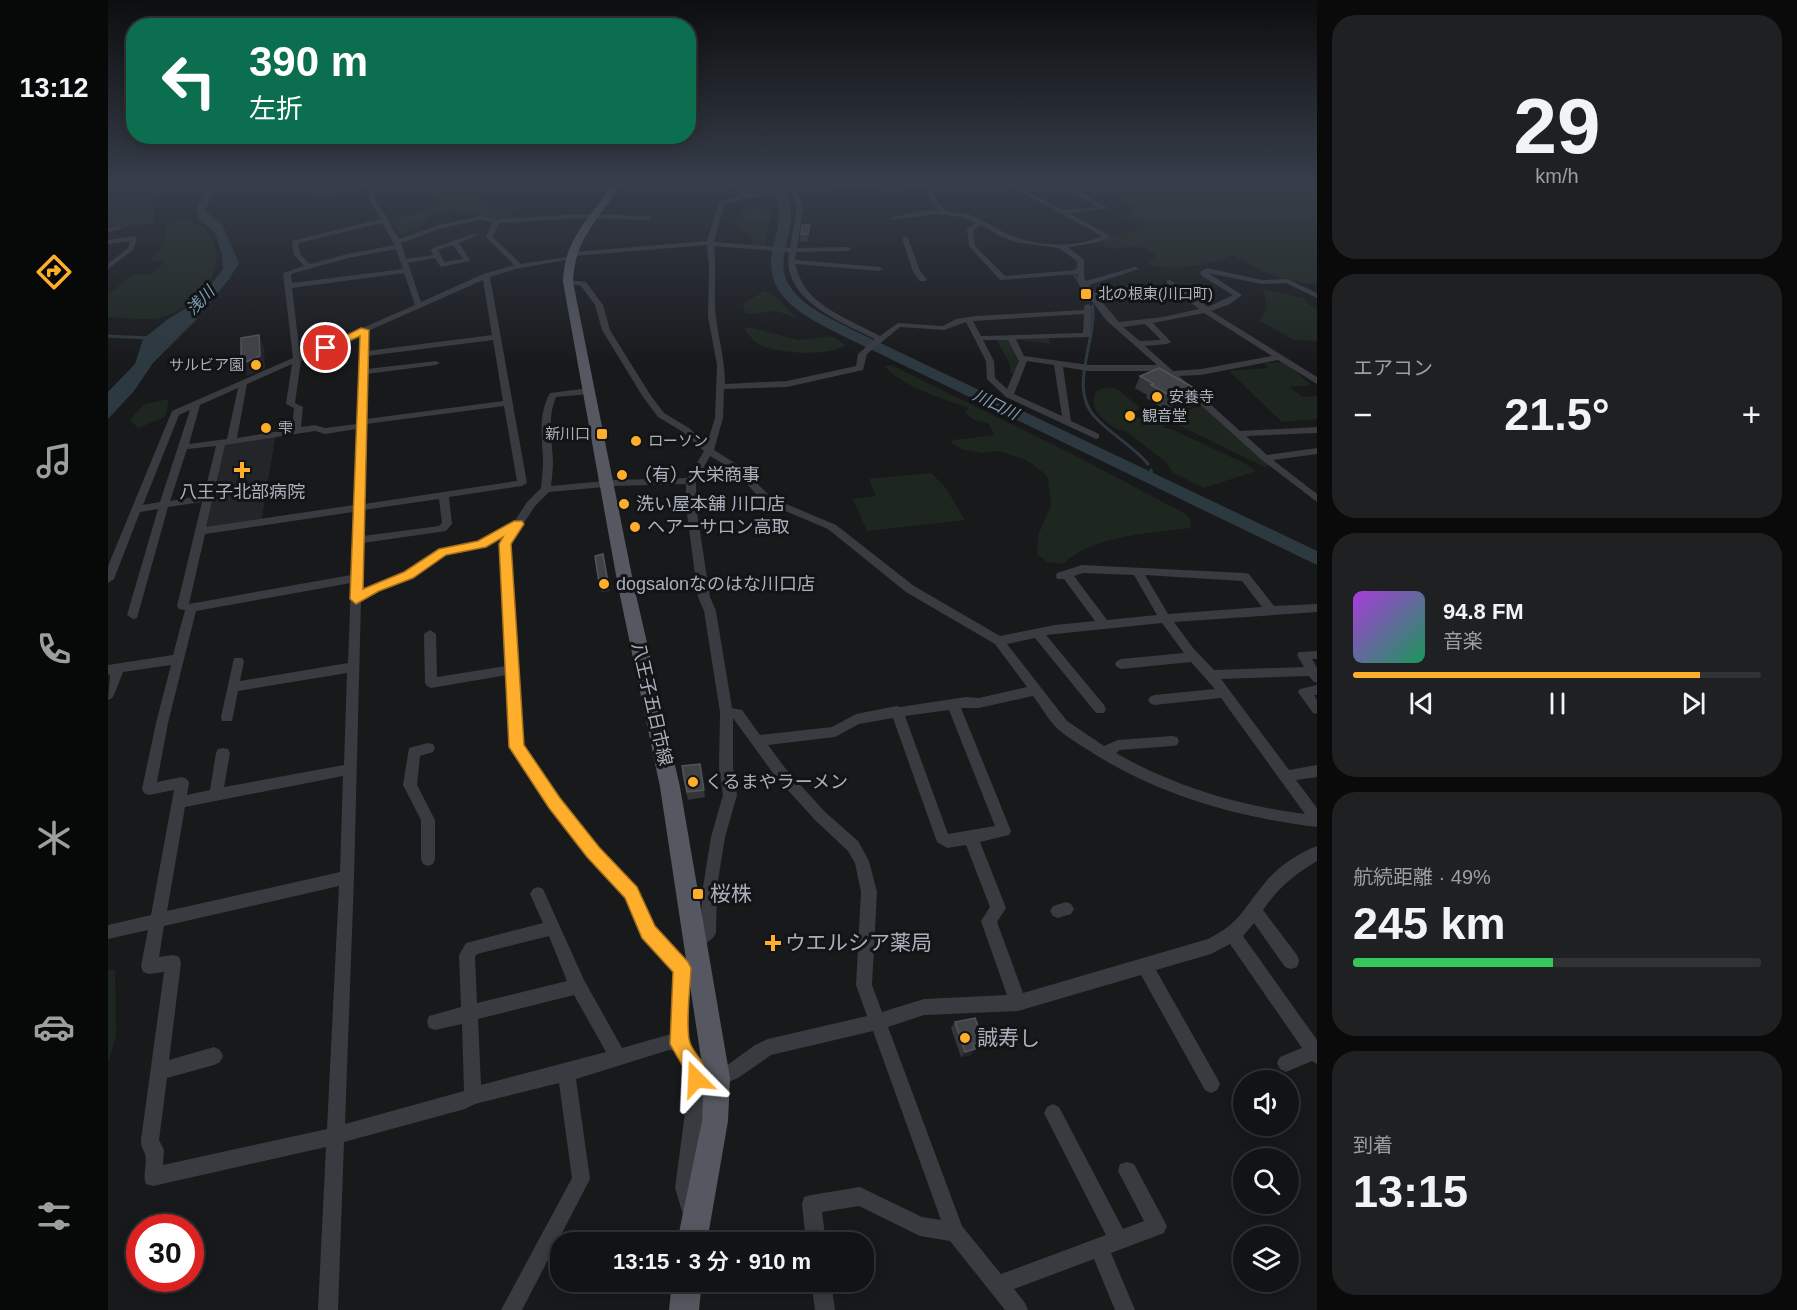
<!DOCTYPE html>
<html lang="ja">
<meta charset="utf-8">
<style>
:root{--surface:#121314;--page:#1f2022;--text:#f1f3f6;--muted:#9c9ea0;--line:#313234;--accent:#ffae2c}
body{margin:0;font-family:Arial,"Noto Sans JP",sans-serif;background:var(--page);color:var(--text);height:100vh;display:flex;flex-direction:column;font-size:22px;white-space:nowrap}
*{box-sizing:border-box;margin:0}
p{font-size:20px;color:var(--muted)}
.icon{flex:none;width:33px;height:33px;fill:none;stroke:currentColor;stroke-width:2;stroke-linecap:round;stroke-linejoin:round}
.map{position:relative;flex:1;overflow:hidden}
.side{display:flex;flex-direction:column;gap:15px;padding:15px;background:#0a0a0b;width:480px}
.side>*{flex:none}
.guide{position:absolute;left:18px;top:18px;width:570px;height:126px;border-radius:24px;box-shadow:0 3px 15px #0003,0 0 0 2px var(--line);background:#0b6e4f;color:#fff;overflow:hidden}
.buttons{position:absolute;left:1125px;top:1070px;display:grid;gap:12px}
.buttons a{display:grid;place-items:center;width:66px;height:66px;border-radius:50%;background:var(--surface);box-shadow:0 3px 15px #0003,0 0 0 2px var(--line);font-size:30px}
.speed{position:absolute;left:18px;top:1214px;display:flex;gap:12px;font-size:30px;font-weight:700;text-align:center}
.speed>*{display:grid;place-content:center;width:78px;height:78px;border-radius:50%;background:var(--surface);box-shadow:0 3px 15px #0003,0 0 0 2px var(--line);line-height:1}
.speed .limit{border:9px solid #d22;background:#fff;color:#111}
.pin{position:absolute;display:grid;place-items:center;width:51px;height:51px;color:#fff;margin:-26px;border:3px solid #fff;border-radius:50%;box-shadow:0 2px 6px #0007}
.me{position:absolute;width:66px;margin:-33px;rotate:339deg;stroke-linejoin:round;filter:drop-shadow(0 0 4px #0008)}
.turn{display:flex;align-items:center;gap:21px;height:126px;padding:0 24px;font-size:27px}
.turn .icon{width:78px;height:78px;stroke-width:2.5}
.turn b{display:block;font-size:42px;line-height:51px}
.big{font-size:45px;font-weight:600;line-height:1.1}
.side .card{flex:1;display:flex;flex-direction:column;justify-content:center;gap:9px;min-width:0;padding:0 21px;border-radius:24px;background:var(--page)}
.side .dial{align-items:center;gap:0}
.dial b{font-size:78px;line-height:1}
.song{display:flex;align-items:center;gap:18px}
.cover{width:72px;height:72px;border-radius:9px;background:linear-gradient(135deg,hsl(280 70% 55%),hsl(150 70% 35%))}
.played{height:6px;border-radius:3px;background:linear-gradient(90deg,var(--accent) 85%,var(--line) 85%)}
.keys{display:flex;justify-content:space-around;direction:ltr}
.heat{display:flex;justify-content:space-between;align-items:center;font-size:33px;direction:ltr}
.charge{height:9px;border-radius:4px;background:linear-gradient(90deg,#34c759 49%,var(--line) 0)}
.trip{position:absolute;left:442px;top:1232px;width:324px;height:60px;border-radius:24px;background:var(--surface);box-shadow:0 3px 15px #0003,0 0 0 2px var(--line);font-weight:600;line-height:60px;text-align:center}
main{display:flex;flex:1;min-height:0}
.dock{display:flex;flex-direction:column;width:108px;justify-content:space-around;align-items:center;background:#070808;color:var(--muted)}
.dock .icon{width:42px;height:42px}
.dock .current{color:var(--accent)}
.dock b{font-size:27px;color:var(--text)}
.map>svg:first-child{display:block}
.built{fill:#242528}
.green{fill:#1e271f}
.water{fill:#2d3940}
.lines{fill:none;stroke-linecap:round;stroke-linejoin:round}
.stream-far2{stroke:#2d3940;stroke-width:2}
.stream-far1{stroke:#2d3940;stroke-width:3}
.stream{stroke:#2d3940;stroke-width:4}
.river{fill:#2d3940;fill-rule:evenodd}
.minor{fill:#393b40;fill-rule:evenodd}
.primary{fill:#555860;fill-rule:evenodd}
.wall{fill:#343539}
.shaded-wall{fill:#232427}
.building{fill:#414247;stroke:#515459;stroke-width:1.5}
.route{fill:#ffae2c;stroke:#a6711d;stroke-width:1.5}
.poi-dot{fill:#ffae2c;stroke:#131416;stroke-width:2}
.labels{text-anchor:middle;stroke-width:6;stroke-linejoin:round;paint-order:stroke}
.far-poi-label{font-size:15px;fill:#aab0bc;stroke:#131416;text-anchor:start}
.far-water-label{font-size:16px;font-style:italic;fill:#7fa0b9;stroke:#131416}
.poi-label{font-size:18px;fill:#aab0bc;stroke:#131416;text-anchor:start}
.street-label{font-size:18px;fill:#aab0bc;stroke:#131416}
.near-poi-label{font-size:21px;fill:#aab0bc;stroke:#131416;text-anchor:start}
</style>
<main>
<nav class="dock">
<b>13:12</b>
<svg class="icon current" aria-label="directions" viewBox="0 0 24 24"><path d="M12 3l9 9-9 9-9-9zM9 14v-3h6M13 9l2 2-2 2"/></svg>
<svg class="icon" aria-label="music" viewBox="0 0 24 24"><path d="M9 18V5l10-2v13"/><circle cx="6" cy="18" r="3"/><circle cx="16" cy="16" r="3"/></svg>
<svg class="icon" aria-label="phone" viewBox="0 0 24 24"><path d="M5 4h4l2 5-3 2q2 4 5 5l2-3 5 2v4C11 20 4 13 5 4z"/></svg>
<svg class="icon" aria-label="climate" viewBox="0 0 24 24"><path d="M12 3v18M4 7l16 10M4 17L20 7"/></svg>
<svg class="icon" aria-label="car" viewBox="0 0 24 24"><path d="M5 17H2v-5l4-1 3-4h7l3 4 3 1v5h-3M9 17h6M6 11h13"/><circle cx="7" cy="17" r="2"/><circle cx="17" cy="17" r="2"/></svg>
<svg class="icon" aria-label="filters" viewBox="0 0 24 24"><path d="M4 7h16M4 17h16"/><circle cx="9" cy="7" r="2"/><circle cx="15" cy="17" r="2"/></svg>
</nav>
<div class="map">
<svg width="1209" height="1310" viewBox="0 0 1209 1310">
<rect width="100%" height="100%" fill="#18191b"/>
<path class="built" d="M10,181H45L46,223L0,230V182Z
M168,433L153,523L91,532L113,443Z"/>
<path class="green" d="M329,181H366L374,200L382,209L406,208L400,220C379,221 357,207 334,212C316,216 319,223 307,230C303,232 297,233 293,234L283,220L329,207L332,204L328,196Z
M1026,181H1209V283C1178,286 1152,270 1125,255C1105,265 1061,272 1040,264L1048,255C1044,253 1040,249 1035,248C1023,244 1006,252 996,246V239L1037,228L1029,220L1016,218L1026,207L1012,200L1025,192Z
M639,207L663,210L657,247H646L644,238L626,222Z
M78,220C91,224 100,228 105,242C119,276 86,306 55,317C43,322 14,317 0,317V295L25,274L43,275L57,262L41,260C57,247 58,243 58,223Z
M1155,289L1196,298L1200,304L1209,309V341L1186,340L1152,321L1159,307Z
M657,291L670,299L688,318L668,311L643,314L637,313L635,304Z
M640,327L691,340L723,336L738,345C722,357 665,354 649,343C644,340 640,333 636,329Z
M941,336L942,344L904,339L915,358L910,374L902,373V364L887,338Z
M1177,362L1203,385L1182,387L1194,397L1209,396V419L1174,422L1121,371L1160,368L1156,363Z
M783,365L966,455L1076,513L1082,519L1083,528C1043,533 985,535 955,564L939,562L929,554L931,533L943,505L940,478L936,473L918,460L891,451L874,453L853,449L843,443L845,440L886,435L880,423L866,420L857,413L861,408C830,397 800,389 776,366Z
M1001,387L1009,389L1030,406L1031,409L1027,411L1018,409L1022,413L1017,415C1025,419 1038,418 1047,415L1037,407H1049L1058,415L1060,422L1054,427L1063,429L1136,463L1148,471L1096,488L1064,472L1059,463L1018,431C1008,432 988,416 986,405C985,401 986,396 988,391Z
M61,399L57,417L30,428L22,420L36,404Z
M1094,406L1161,465L1157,467L1060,420L1066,414Z
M823,473L837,487L857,520L759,531L745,499L768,496L761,479Z
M0,970H7L8,1036L0,1063Z"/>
<path class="water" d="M95,181H104L105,192L97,210L114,224L131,263L121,279L88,320L45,363L26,391L0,419V392L27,364L35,339L60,319L91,300L115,269L114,254L107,233L91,219L88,210L95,192Z"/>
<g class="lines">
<path class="stream-far2" d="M968,269L966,274L976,291
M985,305V312"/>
<path class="stream-far1" d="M985,310C987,344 960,390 988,418C1004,435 1025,446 1040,464
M0,336L41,338
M1043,470L1045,479"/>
<path class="stream" d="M1045,477L1046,481"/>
<path class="river" d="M660,181H670C676,190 682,199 683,211C685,237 665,264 683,288C697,308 724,319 745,330L1209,551V565L735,336C698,317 653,297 665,247C672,219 675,207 660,181Z"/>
<path class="minor" d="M206,181H222L211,183L214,192L258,185L257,181H263L266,186L265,187L268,201L281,220L280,221L291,239L331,225L372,216L389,219L476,214L541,216L544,218L541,220L476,218L391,223L385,237L413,264L465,256L468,258L408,269L382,277L419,483L414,486L341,497L344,524L338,531L255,543L253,590L296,572L331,549L370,541L406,522L419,502L433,488C434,479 435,469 435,459C434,435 430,415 442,393L481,388L485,391L481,394L448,397C439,419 444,438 445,461C445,469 444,477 443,486L507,480L580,478L596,451L575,432L550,417L535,397L494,330L487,305L473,286L456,282L460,280L478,282L495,305L502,330L543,396L556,413L581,428L599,444L607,418L609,365L600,317L601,265L599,245L466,256L463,254L466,252L599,241L611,202L635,195L618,181H624L641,194L681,190L673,181H679L687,189L773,181L821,183L824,185C827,194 828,203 836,209C843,214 855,213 863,215C876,220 887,229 900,234C926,246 968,249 994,236L907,189L902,181H908L911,187L955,210L990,207L963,191L952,181H958L967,189L1000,208L961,213L1002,236L992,242L960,247L976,260V278L978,281L1027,267L1031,269L981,285L987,293L1025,285V289L990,297L1011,322L1055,317L1091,309L1059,284V280H1062L1100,307L1125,295L1094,276L1092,272L1099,268L1154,280L1179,279L1209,293V298L1178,283L1154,284L1100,273L1134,295L1122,304L1103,311L1209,377V384L1170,360L1093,375L1071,376L1132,431L1209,427V433L1138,436L1159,455L1209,448V454L1165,460L1209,494V502L1154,460L1055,371H981L955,367L963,421L991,434V438L988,439L898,397L879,379L878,361L858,322L836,330L792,327L759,354L755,370L679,387L616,389L615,418L606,450L630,465L664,498L728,525L806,586L892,636L947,625L987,621L956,579H949L948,576L949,573L974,565L1137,573L1141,574L1166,606L1209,604V612L1066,622L1085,648L1106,670L1196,667L1189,655L1191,652L1209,651V659H1204L1209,668V683L1205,681L1201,676L1113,679L1181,770L1209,765V777L1188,780L1209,808V827C1132,818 1054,796 988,755C976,747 961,739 950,729C940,720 933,706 925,696L871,708H853L903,831L901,835L872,842L898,908L889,922L915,993L1100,939C1132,923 1135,909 1156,884C1168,868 1190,853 1209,846V861C1186,875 1170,888 1155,910L1189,955L1191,961L1189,967L1183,969L1177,967L1146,923L1135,936L1209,1040V1064L1204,1061L1178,1072L1172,1069L1169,1063L1172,1057L1194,1048L1122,944L1103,954L1048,970L1109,1078L1112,1084L1109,1090L1103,1093L1097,1090L1033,975L910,1011L816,1015L780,1027L854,1226L893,1274L998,1235L939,1119L936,1113L939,1107L945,1104L951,1107L1015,1229L1036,1221L1010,1171L1012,1164L1019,1162L1026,1164L1059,1226L1056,1233L1003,1253L1027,1310H1007L986,1259L906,1289L917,1303L920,1310H897L842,1241L812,1236L751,1206L714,1212L718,1242H698L694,1204L696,1197L703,1195L752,1187L814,1217L833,1220L765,1031L663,1055L630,1078L609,1087L603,1084L600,1078L603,1072L618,1066L647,1045L660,1039L759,1016L748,985L753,892L747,863L740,851L707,820L667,776L625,718V767L629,795L617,837L609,887L608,933L605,938L588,951L582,948L580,943L582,938L592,929L595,887L603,837L615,795L611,767L612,712L596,611L590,597L578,506V484L507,486L441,492L427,506L402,544L416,746L451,799L490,847L528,887L546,927L578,961L598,965L600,971L598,977L592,979L582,977L580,1042L596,1067L598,1091L585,1188L593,1211L590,1218L583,1221L576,1218L567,1188L580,1091L579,1070L566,1051L561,1050L468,1079L482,1179L414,1310H393L464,1178L451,1083L367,1104L357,1109L236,1142L230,1310H210L218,1147L45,1186L38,1184C34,1174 40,1163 37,1154C35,1149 33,1147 33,1140L56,972L41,974L35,972L33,966L40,930L0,939V925L43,915L66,790L41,795L36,793L34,789L48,723L63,665L15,672L6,695L4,698L0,700L2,674L0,675V665L65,655L77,610L71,609L69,606L94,502L60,507L29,618L25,619L19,615L50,509L32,512L6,579L0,583V566L64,411L185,358L175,273L196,266L186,255L184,241L273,219L262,201L259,188L211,196L208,194ZM779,184L818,187L823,202L831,210L810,211L783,218V220L828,214L854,217L868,223L859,229L861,246L892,280L969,274L971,284L998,320L1049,365H981L916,356L908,339L982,337L984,306L980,304L976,306V310L867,316L848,319L835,326L790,323L772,336C748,323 706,307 694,282C691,277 689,270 687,264L771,271L775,269L771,267L687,260L688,252L740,251L743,249L740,247L689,248L695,207L690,192ZM684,193L689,207L682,248L606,242L616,204L643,197ZM372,220L385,222L378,237L406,265L375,274L313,302L300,263L327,258L332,266L334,267L361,261L362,260L351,243L370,235L365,234L325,248L323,251L325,255L298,259L293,243L335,228ZM274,223L287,245L239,254L202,264L192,254L190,243ZM873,225L892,236L907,242L951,248L969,261V270L897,276L867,246L865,230ZM345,245L355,259L336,262L330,250ZM606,246L681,252C673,300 733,322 767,339L750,354L748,366L679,381L617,384C617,360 611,341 608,318C605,294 609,270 606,246ZM288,249L295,269L184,283L183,274L240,258ZM296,273L307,305L192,355L184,288ZM375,280L384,335L259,351L260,331ZM1096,313L1164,356L1093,369L1065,371L1037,346L1059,344L1063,342L1045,323ZM976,314L975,333L873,336L865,321ZM1037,324L1053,340L1032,341L1015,327ZM252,334L249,424L217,428L207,425L193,427L195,407L187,403L193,361ZM385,340L395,401L258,419L259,374L328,365L332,363L328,361L259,369V356ZM875,340H900L911,361L899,389L887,378L886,361ZM919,361L946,365L954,416L906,394ZM184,364L178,404L186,408L184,429L129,438L139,384ZM130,388L119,439L81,444L92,405ZM396,406L409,481L256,504L258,424ZM82,410L52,502L35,505L71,415ZM248,429L246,505L98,527L117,445L207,431L217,434ZM108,446L96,495L62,501L79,449ZM602,456L624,469L656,502L720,529L798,592L887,644L919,687L871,698L858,697L792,707L789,706L748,714L724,727L652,735L634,710L624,708L608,611L602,597L588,506V481ZM331,499L334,523L331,526L255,536V510ZM245,512L243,575L81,604L97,534ZM397,535L392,544L398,666L329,677L328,634L322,630L316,634L317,683L319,686L323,688L399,675L402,747L404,751L441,807L480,857L518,897L536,937L566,971L563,1034L514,1048L476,980L435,889L430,887L425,889L422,894L435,923L358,943L351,955L353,1007L321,1016L319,1022L321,1028L327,1030L354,1024L356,1091L237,1124L246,877L253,601L270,591L304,578L338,555L377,546ZM975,573L1026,575L1049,615L999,620L966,576ZM1037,575L1134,581L1154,607L1060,614ZM243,583L240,663L132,681L136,661L134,658H126L113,717L114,721H124L130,691L239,673L236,765L116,787L122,753L120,749L115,748L110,749L108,753L102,790L79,795L81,783L79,779L74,777L49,782L60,723L88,611ZM1054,623L1076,653L1013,659L1009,661L1007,664L1009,667L1013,669L1083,662L1107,689L1046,695L1042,697L1040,700L1042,703L1046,705L1113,698L1197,814C1131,806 1065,786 1008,753L1012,750L1064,746L1069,745L1071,741L1069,737L1064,736L1010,740L996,746L959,721L899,644L927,638L988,713H996L998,709L996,705L938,635ZM841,710L887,826L840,834L797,716ZM785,718L829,842L839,848L858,845L882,907L873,921L899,995L816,999L774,1012L764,985L769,892L761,861L750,841L717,812L677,768L660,745L727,737L751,724ZM235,776L232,872L59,911L77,807ZM231,886L219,1129L55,1165L56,1150L51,1140L59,1078L106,1065L112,1062L115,1056L112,1050L106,1047L61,1060L73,963L71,957L65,955L51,957L56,926ZM441,936L459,981L369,1003L367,957L369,954ZM466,995L498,1052L373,1085L370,1019Z
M326,181H332L328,184Z
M11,226L13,227V229L0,232V228Z
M26,236L29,238L25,250L0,269V264L20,248L22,241L0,244V240Z
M797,236L800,238L812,271L819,279L818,281H812L805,272L794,238Z
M1209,685V695H1206L1209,700V714L1205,713L1190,692L1192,689Z
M320,743L325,744L327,748L325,752L312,756L309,785L327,820V859L325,864L320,866L315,864L313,859V820L295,785L301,748Z
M958,902L963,904L966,909L963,914L950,918L945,916L942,911L945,906Z
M703,1281H723L727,1310H707Z"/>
<path class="primary" d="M506,181H514C495,217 466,236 465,282L526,586L572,787L622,1078L620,1121L599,1242H569L594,1121L596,1078L552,787L510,586L455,282C456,236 485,217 506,181Z
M564,1281H594L591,1310H561Z"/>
</g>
<path class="wall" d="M694,225H702L701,232L699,242L692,241Z
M1032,376L1087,405L1065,414L1038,398L1039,395L1027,388Z
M487,556L500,582L501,591L493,592Z
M574,766L596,790L597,797L580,800L574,774Z
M847,1022L876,1041L872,1047L867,1048L863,1055L853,1057L843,1028Z"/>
<path class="shaded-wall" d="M151,335L156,347L157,368L139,376L133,364Z
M1093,392L1087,405L1065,414L1071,401Z
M876,1041L872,1047L861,1050L865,1044Z
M867,1049L863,1055L853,1057L857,1052Z"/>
<path class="building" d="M694,225H702L700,234H693Z
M151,335L152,356L133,364V338Z
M1051,368L1093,392L1071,401L1043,385L1046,384L1032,376Z
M495,554L500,582L491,583L487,556Z
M592,764L596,790L579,792L574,766Z
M867,1018L876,1041L865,1044L867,1049L857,1052L847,1022Z"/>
<linearGradient id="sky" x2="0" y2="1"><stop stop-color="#0d0e0f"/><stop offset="0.5" stop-color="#373e4a"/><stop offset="1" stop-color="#373e4a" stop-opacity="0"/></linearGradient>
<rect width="1209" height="364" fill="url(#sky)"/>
<path class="route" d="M253,328L261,330L255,589L296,572L331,549L370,541L406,521H414L416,524L403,544L416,745L452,798L491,847L529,887L547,926L580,962L583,968C582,991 578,1017 581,1039C584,1057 605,1062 595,1086L588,1089L581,1086L577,1070L562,1044L565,972L534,938L517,898L479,857L441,808L401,747L391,544L395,537L378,547L338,555L305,578L271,591L248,604L242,599L252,336L221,350L213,348Z"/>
<g class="poi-dot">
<rect x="972" y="288" width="12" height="12" rx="3"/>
<circle cx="148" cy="365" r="6"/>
<circle cx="1049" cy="397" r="6"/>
<circle cx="1022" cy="416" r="6"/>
<circle cx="158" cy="428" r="6"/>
<rect x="488" y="428" width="12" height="12" rx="3"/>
<circle cx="528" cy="441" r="6"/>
<path d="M131 461h6v6h6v6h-6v6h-6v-6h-6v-6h6z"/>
<circle cx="514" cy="475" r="6"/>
<circle cx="516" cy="504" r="6"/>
<circle cx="527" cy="527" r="6"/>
<circle cx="496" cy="584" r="6"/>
<circle cx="585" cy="782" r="6"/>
<rect x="584" y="888" width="12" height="12" rx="3"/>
<path d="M662 934h6v6h6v6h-6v6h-6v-6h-6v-6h6z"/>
<circle cx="857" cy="1038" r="6"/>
</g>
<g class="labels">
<g class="far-poi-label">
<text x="990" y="299">北の根東(川口町)</text>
<text x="136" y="370" text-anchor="end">サルビア園</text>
<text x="1061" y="402">安養寺</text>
<text x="1034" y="421">観音堂</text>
<text x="170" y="433">雫</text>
<text x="482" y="439" text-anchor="end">新川口</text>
<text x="540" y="446">ローソン</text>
</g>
<g class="far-water-label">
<text transform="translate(92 300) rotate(-46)" y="6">浅川</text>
<text transform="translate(888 404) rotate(26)" y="6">川口川</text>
</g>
<g class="poi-label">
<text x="526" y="481">（有）大栄商事</text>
<text x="134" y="498" text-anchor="middle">八王子北部病院</text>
<text x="528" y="510">洗い屋本舗 川口店</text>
<text x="539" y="533">ヘアーサロン高取</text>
<text x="508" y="590">dogsalonなのはな川口店</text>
<text x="597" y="788">くるまやラーメン</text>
</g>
<g class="street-label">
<text transform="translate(544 704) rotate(77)" y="6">八王子五日市線</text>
</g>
<g class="near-poi-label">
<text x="602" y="901">桜株</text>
<text x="677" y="950">ウエルシア薬局</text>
<text x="869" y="1045">誠寿し</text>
</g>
</g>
</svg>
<div class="buttons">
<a><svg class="icon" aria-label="sound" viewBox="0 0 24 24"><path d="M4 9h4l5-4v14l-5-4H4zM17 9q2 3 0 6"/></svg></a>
<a><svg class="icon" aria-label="search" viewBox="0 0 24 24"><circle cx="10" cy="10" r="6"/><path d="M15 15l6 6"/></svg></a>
<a><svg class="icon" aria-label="layers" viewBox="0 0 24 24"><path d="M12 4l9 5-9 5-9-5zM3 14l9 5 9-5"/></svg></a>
</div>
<div class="speed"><div class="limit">30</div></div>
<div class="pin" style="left:218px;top:348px;background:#d93025"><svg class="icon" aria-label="arrive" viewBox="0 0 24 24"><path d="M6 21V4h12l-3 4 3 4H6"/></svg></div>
<svg class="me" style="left:588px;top:1079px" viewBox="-20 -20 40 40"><path d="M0-17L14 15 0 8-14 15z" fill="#ffae2c" stroke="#fff" stroke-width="4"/></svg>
<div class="trip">13:15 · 3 分 · 910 m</div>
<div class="guide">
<div class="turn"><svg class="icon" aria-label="left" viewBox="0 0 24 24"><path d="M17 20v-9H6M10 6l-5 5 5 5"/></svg><div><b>390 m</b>左折</div></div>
</div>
</div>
<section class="side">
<div class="card dial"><b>29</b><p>km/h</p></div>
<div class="card"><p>エアコン</p>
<div class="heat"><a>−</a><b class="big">21.5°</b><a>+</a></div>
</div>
<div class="card">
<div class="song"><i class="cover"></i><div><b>94.8 FM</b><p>音楽</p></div></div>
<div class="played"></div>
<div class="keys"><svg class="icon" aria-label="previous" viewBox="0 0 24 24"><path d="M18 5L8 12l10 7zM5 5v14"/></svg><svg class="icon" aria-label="pause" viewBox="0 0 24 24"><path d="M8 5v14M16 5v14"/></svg><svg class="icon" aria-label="next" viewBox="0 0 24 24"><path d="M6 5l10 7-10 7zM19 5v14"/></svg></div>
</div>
<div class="card"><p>航続距離 · 49%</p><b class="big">245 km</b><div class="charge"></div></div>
<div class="card"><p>到着</p><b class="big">13:15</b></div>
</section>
</main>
